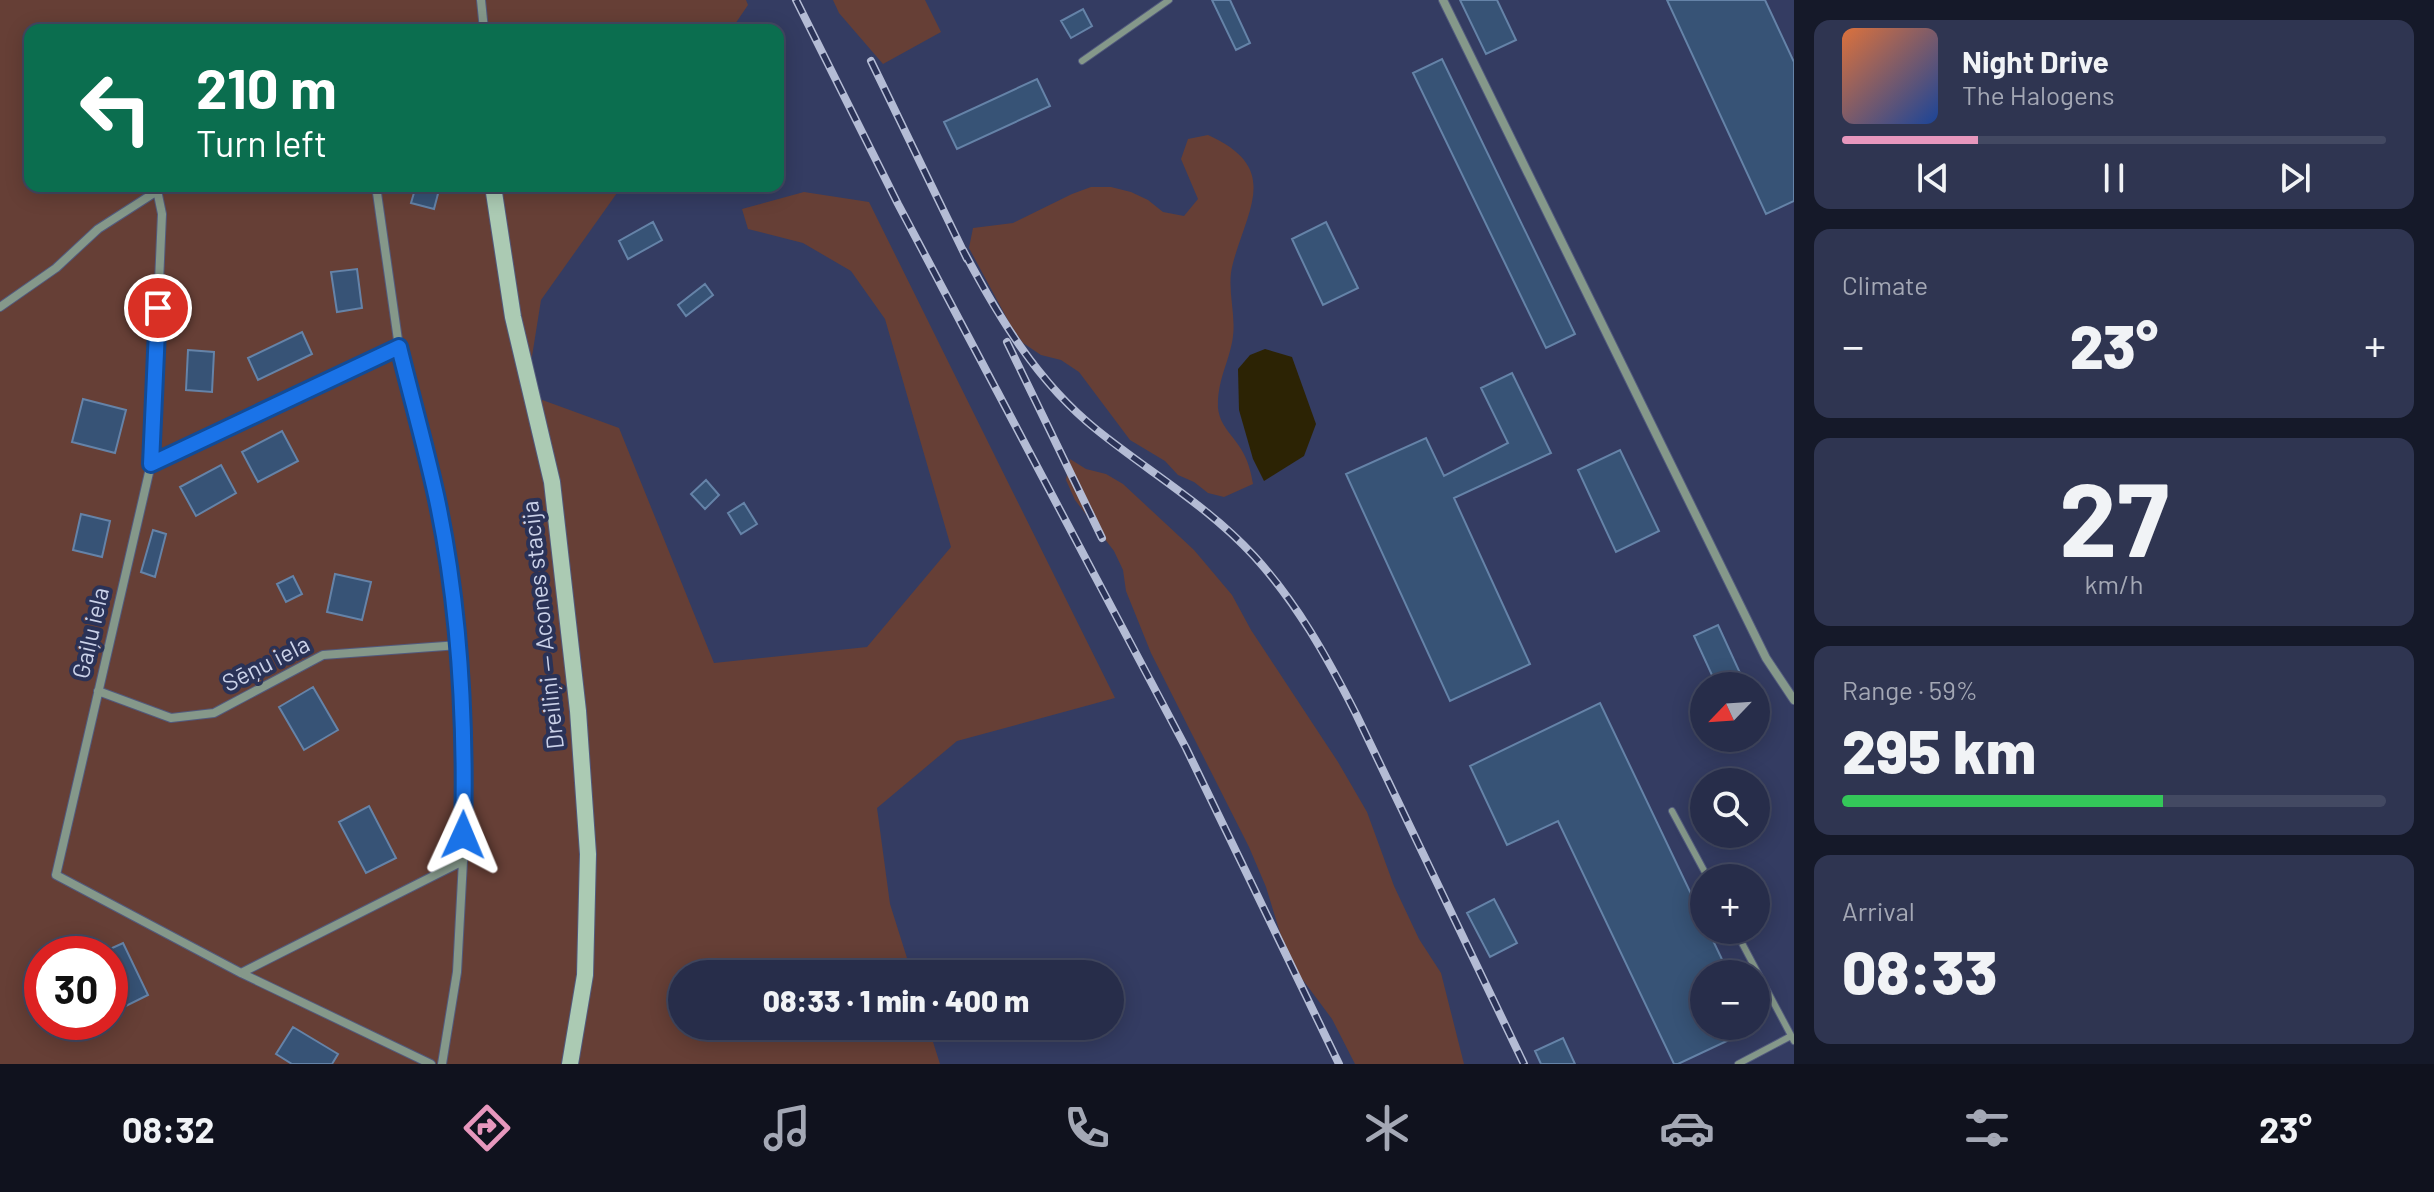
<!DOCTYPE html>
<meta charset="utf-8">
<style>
:root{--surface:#272d4a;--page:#2f3551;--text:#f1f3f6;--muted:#a4a8b5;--line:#434962;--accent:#e797bd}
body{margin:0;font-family:Barlow,sans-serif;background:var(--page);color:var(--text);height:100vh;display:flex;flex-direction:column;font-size:30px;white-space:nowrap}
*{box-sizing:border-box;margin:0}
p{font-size:26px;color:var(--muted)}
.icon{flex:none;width:44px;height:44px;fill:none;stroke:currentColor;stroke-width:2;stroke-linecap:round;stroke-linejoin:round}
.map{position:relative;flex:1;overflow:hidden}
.panel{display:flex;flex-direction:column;gap:20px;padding:20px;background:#151929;width:640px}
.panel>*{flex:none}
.top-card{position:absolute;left:24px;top:24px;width:760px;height:168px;border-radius:16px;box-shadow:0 4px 20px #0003,0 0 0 2px var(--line);background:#0b6e4f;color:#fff;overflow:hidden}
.needle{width:52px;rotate:245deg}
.tools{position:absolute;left:1690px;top:672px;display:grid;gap:16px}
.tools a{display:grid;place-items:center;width:80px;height:80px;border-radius:50%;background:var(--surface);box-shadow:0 4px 20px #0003,0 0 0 2px var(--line);font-size:40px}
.speed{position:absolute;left:24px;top:936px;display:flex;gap:16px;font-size:40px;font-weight:700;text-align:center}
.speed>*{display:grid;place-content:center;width:104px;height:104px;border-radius:50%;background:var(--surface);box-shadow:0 4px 20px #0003,0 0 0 2px var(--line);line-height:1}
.speed .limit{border:12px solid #d22;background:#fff;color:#111}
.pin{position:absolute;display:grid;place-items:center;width:68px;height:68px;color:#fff;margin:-34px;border:4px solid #fff;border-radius:50%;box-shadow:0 2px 8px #0007}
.me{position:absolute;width:88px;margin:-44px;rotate:1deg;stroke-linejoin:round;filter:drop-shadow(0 0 6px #0008)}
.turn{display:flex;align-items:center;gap:28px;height:168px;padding:0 40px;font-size:36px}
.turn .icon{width:104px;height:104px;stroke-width:2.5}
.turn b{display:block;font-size:56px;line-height:68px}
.big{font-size:60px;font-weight:800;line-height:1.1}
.panel .tile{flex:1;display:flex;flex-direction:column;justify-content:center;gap:12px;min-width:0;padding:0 28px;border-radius:16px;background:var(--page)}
.panel .dial{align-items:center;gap:0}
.dial b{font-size:104px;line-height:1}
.song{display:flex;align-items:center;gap:24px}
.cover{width:96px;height:96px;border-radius:12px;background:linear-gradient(135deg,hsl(20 70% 55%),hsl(220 70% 35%))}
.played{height:8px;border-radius:4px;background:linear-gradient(90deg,var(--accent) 25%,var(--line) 25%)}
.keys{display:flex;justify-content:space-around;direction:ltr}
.heat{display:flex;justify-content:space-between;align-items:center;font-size:44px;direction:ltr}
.charge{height:12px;border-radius:6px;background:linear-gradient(90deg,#34c759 59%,var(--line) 0)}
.trip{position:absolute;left:668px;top:960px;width:456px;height:80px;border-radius:40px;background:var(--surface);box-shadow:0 4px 20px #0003,0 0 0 2px var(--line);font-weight:800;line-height:80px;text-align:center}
.dock{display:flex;height:128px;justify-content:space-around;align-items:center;background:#10121e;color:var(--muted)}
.dock .icon{width:56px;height:56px}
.dock .active{color:var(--accent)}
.dock b{font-size:36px;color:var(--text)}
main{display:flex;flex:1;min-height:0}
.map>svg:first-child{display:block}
.green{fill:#663f36;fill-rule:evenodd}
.water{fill:#2c2304}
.building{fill:#375376;stroke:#6583a8;stroke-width:2}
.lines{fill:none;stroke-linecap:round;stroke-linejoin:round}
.lane-casing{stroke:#525a7d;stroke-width:8}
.street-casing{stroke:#525a7d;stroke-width:10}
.secondary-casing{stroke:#525a7d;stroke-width:18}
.lane{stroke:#85988a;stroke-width:6}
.street{stroke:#85988a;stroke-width:8}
.secondary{stroke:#abcab3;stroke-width:16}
.rail-casing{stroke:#b4bcd5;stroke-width:8}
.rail{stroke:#2a3257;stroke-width:5;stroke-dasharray:15;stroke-linecap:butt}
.route-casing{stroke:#114b97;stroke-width:20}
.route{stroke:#1a73e8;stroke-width:14}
.labels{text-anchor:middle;stroke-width:8;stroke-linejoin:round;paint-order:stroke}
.street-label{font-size:24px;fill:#cbd2e9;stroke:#2a3257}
</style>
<main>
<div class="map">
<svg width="1794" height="1064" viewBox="0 0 1794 1064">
<rect width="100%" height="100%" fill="#343c62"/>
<path class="green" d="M0,0H746L748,5L731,30H30V186H622L541,300L526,394L619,428L714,663L867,647L951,547L885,319L851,271L803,243L748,229L742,209L804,192L869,202L1115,698L957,741L877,808L890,904L912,974H682V1026H928L940,1064H0ZM42,954H110V1022H42Z
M833,0H925L941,32L883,64L839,13Z
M1208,135C1281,168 1248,207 1233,263C1226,287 1236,312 1233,336C1230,361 1217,379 1218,408C1220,426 1232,434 1241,449C1248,460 1251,472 1253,484L1224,497L1208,493L1194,482L1178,475L1165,461L1130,440L1079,372L1061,360L1041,355L1023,343L1011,326L969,248L973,228L1013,223L1072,194L1091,187H1111L1131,192L1148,200L1163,212L1184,216L1198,199L1181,159L1188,139Z
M1070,459L1086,469L1106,474L1123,484L1194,550L1232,595L1251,630L1338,762L1367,812L1394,886L1419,939L1441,973L1464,1064H1355L1332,1019L1294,968L1285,949L1266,887L1249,847L1151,653L1126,591L1123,570L1114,551L1075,500L1066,480Z"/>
<path class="water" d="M1265,349L1292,357L1316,424L1304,456L1264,481L1253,459L1239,410L1238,369L1250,355Z"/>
<path class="building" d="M1212,0H1230L1250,43L1236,50Z
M1460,0H1497L1516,40L1486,54Z
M1667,0H1765L1794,62V201L1766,214Z
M1083,9L1092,26L1071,38L1061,21Z
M1442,59L1575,334L1546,348L1413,73Z
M1037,79L1050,106L957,149L944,122Z
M416,186H440L434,209L411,203Z
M653,222L662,240L628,259L619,241Z
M1326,222L1358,288L1323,305L1292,239Z
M357,269L362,308L337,312L331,272Z
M705,284L713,295L686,316L678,305Z
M302,332L312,354L258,380L248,358Z
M188,350L214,352L212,392L186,390Z
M1512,373L1551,453L1454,498L1530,664L1450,701L1346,474L1426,438L1444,476L1508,443L1481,388Z
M83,399L126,410L115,453L72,442Z
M282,431L298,461L258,482L242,452Z
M1620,450L1659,531L1616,552L1578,470Z
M221,465L236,493L196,516L180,487Z
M706,480L719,495L705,509L691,494Z
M744,503L757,524L741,534L728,513Z
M81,514L110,521L102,557L73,550Z
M153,530L166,534L155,577L141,572Z
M335,574L371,582L362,620L327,612Z
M293,576L302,594L286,602L277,584Z
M1718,625L1746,686H1717L1694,636Z
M313,687L338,730L304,750L279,707Z
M1600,703L1704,921V930H1708L1729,974H1704V1026H1722L1729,1040L1678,1064H1674L1558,821L1507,845L1470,766Z
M369,806L396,858L366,873L339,822Z
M1494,899L1517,943L1490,957L1467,913Z
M123,943L148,995L122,1008L110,983V949Z
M293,1027L338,1054L332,1064H292L276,1054Z
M1563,1038L1575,1064H1541L1535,1051Z"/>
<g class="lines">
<defs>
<path id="lane" d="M1082,61L1169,0
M1672,811L1708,878
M1735,930L1794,1041
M1738,1064L1791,1036"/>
<path id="street" d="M481,0L484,30
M1443,0L1766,658L1794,700
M376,186L399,347L436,498L459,645L465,757L463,861L457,972L442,1064
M157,190L162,214L151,464L56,875L241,973L431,1064
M0,307L56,268L98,229L165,186
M151,464L399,347
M98,691L171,718L214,713L323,655L459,645
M241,973L463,861"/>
<path id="secondary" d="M493,186L513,317L552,482L578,711L588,854L585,975L570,1064"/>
</defs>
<use href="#lane" class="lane-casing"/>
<use href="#street" class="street-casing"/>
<use href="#secondary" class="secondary-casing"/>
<use href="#lane" class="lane"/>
<use href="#street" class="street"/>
<use href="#secondary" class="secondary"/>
<defs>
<path id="rail" d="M796,0L898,204L1186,748L1339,1064
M871,61L967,259
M963,250C998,316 1037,382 1097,430C1149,472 1208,506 1254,556C1297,603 1327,657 1356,714L1524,1064
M1007,342L1102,538"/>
</defs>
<use href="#rail" class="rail-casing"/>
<use href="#rail" class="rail"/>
</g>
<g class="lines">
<defs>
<path id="route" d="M158,308L151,464L399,347C411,396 425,445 436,495C460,606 466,722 463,835"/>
</defs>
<use href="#route" class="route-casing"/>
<use href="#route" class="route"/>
</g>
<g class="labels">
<g class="street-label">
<text transform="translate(543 625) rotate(-96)" y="8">Dreiliņi — Acones stacija</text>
<text transform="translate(91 633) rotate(-77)" y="8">Gaiļu iela</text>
<text transform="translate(266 664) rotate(-27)" y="8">Sēņu iela</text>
</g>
</g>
</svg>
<div class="tools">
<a><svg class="needle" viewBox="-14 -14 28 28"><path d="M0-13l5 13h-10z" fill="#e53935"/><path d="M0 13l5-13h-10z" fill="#a4a8b5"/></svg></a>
<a><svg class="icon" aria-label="search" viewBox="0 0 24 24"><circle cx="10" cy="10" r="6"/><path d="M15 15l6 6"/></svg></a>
<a>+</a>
<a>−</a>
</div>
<div class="speed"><div class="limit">30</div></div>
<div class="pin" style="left:158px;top:308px;background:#d93025"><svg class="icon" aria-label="arrive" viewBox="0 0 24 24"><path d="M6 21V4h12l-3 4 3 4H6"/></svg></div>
<svg class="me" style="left:463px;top:835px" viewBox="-20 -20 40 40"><path d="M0-17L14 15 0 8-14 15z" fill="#1a73e8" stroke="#fff" stroke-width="4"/></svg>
<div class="trip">08:33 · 1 min · 400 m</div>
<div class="top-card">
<div class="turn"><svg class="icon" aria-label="left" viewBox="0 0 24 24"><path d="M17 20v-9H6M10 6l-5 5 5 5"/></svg><div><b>210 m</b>Turn left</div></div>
</div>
</div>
<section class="panel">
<div class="tile">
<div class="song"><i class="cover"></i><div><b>Night Drive</b><p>The Halogens</p></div></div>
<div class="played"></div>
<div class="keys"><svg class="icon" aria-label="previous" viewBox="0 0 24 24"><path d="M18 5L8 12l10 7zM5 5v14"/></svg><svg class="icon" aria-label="pause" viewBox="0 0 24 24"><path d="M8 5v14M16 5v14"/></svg><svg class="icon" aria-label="next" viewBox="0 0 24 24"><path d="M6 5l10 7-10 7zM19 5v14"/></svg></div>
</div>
<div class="tile"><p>Climate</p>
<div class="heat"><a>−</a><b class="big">23°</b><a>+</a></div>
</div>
<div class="tile dial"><b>27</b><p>km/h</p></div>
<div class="tile"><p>Range · 59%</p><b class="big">295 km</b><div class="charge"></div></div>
<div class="tile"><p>Arrival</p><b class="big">08:33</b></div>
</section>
</main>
<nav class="dock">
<b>08:32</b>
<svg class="icon active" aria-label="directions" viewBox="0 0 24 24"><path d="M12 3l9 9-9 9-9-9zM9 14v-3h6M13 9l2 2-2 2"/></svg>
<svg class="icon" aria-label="music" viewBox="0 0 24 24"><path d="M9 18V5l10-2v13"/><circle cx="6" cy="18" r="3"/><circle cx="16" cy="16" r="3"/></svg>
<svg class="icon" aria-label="phone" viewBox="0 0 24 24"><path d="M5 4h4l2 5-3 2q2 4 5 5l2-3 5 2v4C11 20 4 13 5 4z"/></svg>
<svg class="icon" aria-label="climate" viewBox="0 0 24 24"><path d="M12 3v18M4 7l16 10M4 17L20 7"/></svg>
<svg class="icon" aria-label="car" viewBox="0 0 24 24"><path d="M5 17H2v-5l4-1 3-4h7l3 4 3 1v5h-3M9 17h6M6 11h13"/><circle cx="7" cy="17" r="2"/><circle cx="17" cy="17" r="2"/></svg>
<svg class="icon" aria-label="filters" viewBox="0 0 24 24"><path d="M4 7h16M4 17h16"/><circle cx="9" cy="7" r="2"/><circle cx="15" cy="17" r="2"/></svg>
<b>23°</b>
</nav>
